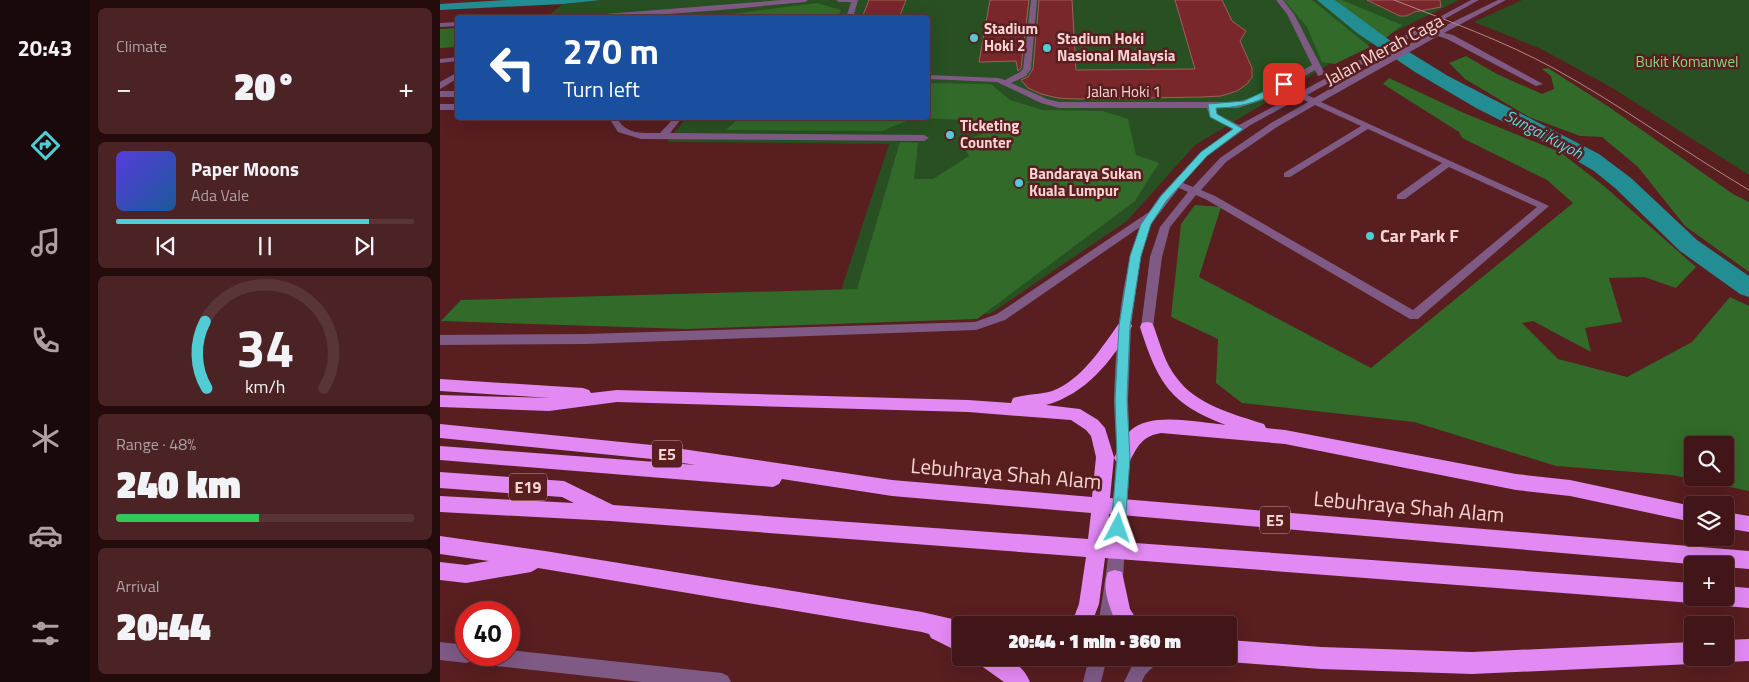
<!DOCTYPE html>
<meta charset="utf-8">
<style>
:root{--surface:#421618;--page:#4c2325;--text:#f1f3f6;--muted:#ae9fa2;--line:#5a3537;--accent:#51ccd4}
body{margin:0;font-family:"Titillium Web",sans-serif;background:var(--page);color:var(--text);height:100vh;display:flex;flex-direction:column;font-size:19px;white-space:nowrap}
*{box-sizing:border-box;margin:0}
p{font-size:16px;color:var(--muted)}
.icon{flex:none;width:28px;height:28px;fill:none;stroke:currentColor;stroke-width:2;stroke-linecap:round;stroke-linejoin:round}
.map{position:relative;flex:1;overflow:hidden}
.details{display:flex;flex-direction:column;gap:8px;padding:8px;background:#240c0d;width:350px}
.details>*{flex:none}
.hud{position:absolute;left:15px;top:15px;width:475px;height:105px;border-radius:5px;box-shadow:0 5px 20px #0002,0 0 0 1px var(--line);background:#1a4fa0;color:#fff;overflow:hidden}
.fabs{position:absolute;left:1244px;top:436px;display:grid;gap:10px}
.fabs a{display:grid;place-items:center;width:50px;height:50px;border-radius:5px;background:var(--surface);box-shadow:0 5px 20px #0002,0 0 0 1px var(--line);font-size:25px}
.speed{position:absolute;left:15px;top:601px;display:flex;gap:10px;font-size:25px;font-weight:700;text-align:center}
.speed>*{display:grid;place-content:center;width:65px;height:65px;border-radius:50%;background:var(--surface);box-shadow:0 5px 20px #0002,0 0 0 1px var(--line);line-height:1}
.speed .limit{border:8px solid #d22;background:#fff;color:#111}
.pin{position:absolute;display:grid;place-items:center;width:42px;height:42px;color:#fff;margin:-21px;border-radius:10px;box-shadow:0 2px 8px #0006}
.me{position:absolute;width:55px;margin:-28px;rotate:4deg;stroke-linejoin:round;filter:drop-shadow(0 0 4px #0008)}
.turn{display:flex;align-items:center;gap:18px;height:105px;padding:0 25px;font-size:22px}
.turn .icon{width:65px;height:65px;stroke-width:2.5}
.turn b{display:block;font-size:35px;line-height:42px}
.big{font-size:38px;font-weight:800;line-height:1.1}
.details .card{flex:1;display:flex;flex-direction:column;justify-content:center;gap:8px;min-width:0;padding:0 18px;border-radius:8px;background:var(--page)}
.details .dial{align-items:center;gap:0}
.dial svg{height:130px;overflow:visible;fill:none;stroke:var(--line);stroke-width:7;stroke-linecap:round;text-anchor:middle}
.dial text{fill:var(--text);stroke:none}
.song{display:flex;align-items:center;gap:15px}
.cover{width:60px;height:60px;border-radius:8px;background:linear-gradient(135deg,hsl(250 70% 55%),hsl(210 70% 35%))}
.played{height:5px;border-radius:2px;background:linear-gradient(90deg,var(--accent) 85%,var(--line) 85%)}
.keys{display:flex;justify-content:space-around;direction:ltr}
.heat{display:flex;justify-content:space-between;align-items:center;font-size:28px;direction:ltr}
.charge{height:8px;border-radius:4px;background:linear-gradient(90deg,#34c759 48%,var(--line) 0)}
.trip{position:absolute;left:512px;top:616px;width:285px;height:50px;border-radius:5px;background:var(--surface);box-shadow:0 5px 20px #0002,0 0 0 1px var(--line);font-weight:800;line-height:50px;text-align:center}
main{display:flex;flex:1;min-height:0}
.tab-bar{display:flex;flex-direction:column;width:90px;justify-content:space-around;align-items:center;background:#1a090a;color:var(--muted)}
.tab-bar .icon{width:35px;height:35px}
.tab-bar .selected{color:var(--accent)}
.tab-bar b{font-size:22px;color:var(--text)}
.map>svg:first-child{display:block}
.green{fill:#285022}
.forest{fill:#316a29;fill-rule:evenodd}
.water{fill:#228d93}
.lines{fill:none;stroke-linecap:round;stroke-linejoin:round}
.river{fill:#228d93;fill-rule:evenodd}
.building{fill:#79272b;stroke:#a05f5e}
.minor{fill:#7e5a85;fill-rule:evenodd}
.highway{fill:#e389f4;fill-rule:evenodd}
.tram{stroke:#b58687;stroke-width:1}
.route{fill:#51ccd4;stroke:#35858a}
.poi-dot{fill:#51ccd4;stroke:#581e20;stroke-width:2}
.labels{text-anchor:middle;stroke-width:5;stroke-linejoin:round;paint-order:stroke}
.far-poi-label{font-size:15px;font-weight:bold;fill:#f9d3d2;stroke:#581e20;text-anchor:start}
.far-park-label{font-size:15px;fill:#88d67c;stroke:#581e20}
.far-street-label{font-size:15px;fill:#f9d3d2;stroke:#581e20}
.far-water-label{font-size:16px;font-style:italic;fill:#54dae3;stroke:#581e20}
.shield{fill:#581e20;stroke:#c99d9d;stroke-width:1}
.shield-label{font-size:16px;font-weight:bold;fill:#f9d3d2}
.street-label{font-size:18px;fill:#f9d3d2;stroke:#581e20}
.poi-label{font-size:18px;font-weight:bold;fill:#f9d3d2;stroke:#581e20;text-anchor:start}
.near-street-label{font-size:21px;fill:#f9d3d2;stroke:#581e20}
</style>
<main>
<nav class="tab-bar">
<b>20:43</b>
<svg class="icon selected" aria-label="directions" viewBox="0 0 24 24"><path d="M12 3l9 9-9 9-9-9zM9 14v-3h6M13 9l2 2-2 2"/></svg>
<svg class="icon" aria-label="music" viewBox="0 0 24 24"><path d="M9 18V5l10-2v13"/><circle cx="6" cy="18" r="3"/><circle cx="16" cy="16" r="3"/></svg>
<svg class="icon" aria-label="phone" viewBox="0 0 24 24"><path d="M5 4h4l2 5-3 2q2 4 5 5l2-3 5 2v4C11 20 4 13 5 4z"/></svg>
<svg class="icon" aria-label="climate" viewBox="0 0 24 24"><path d="M12 3v18M4 7l16 10M4 17L20 7"/></svg>
<svg class="icon" aria-label="car" viewBox="0 0 24 24"><path d="M5 17H2v-5l4-1 3-4h7l3 4 3 1v5h-3M9 17h6M6 11h13"/><circle cx="7" cy="17" r="2"/><circle cx="17" cy="17" r="2"/></svg>
<svg class="icon" aria-label="filters" viewBox="0 0 24 24"><path d="M4 7h16M4 17h16"/><circle cx="9" cy="7" r="2"/><circle cx="15" cy="17" r="2"/></svg>
</nav>
<section class="details">
<div class="card"><p>Climate</p>
<div class="heat"><a>−</a><b class="big">20°</b><a>+</a></div>
</div>
<div class="card">
<div class="song"><i class="cover"></i><div><b>Paper Moons</b><p>Ada Vale</p></div></div>
<div class="played"></div>
<div class="keys"><svg class="icon" aria-label="previous" viewBox="0 0 24 24"><path d="M18 5L8 12l10 7zM5 5v14"/></svg><svg class="icon" aria-label="pause" viewBox="0 0 24 24"><path d="M8 5v14M16 5v14"/></svg><svg class="icon" aria-label="next" viewBox="0 0 24 24"><path d="M6 5l10 7-10 7zM19 5v14"/></svg></div>
</div>
<div class="card dial"><svg viewBox="0 0 100 80">
<path d="M14 69A42 42 0 1 1 86 69"/>
<path d="M14 69A42 42 0 0 1 13 28" stroke="#51ccd4"/>
<text x="50" y="56" font-size="32" font-weight="700">34</text>
<text x="50" y="72" font-size="11">km/h</text>
</svg></div>
<div class="card"><p>Range · 48%</p><b class="big">240 km</b><div class="charge"></div></div>
<div class="card"><p>Arrival</p><b class="big">20:44</b></div>
</section>
<div class="map">
<svg width="1309" height="682" viewBox="0 0 1309 682">
<rect width="100%" height="100%" fill="#581e20"/>
<path class="green" d="M161,0H1019L893,62L755,145L687,221L550,314L393,315L449,144L227,142L246,118H488V18H105L123,4Z
M1082,0H1309V175L1169,86L1101,49L1034,22Z"/>
<path class="forest" d="M844,0H872L930,47L895,64L882,62L867,27Z
M896,0H902L962,25L942,41Z
M377,3L401,10L398,17H268Z
M17,28V47L0,48V29Z
M1026,56L1057,74L1102,94L1114,89L1111,76L1102,69L1108,68L1169,107L1293,194L1309,202V272L1245,226L1198,167L1162,137L1140,136L1089,117L1025,79L1009,63Z
M949,78L1024,113L1120,152L1164,186L1256,267L1236,288L1204,277L1169,278L1182,322L1145,328L1151,352L1093,321L1082,323L1118,359L1187,377L1252,342L1290,297L1309,306V491L1232,475L1116,466L974,422L802,403L776,383L778,339L731,317L741,224L755,205L781,207L759,277L931,368L1133,203L1107,180L1022,138L1019,132L943,84ZM1252,445H1285V478H1252Z
M488,83L551,84L570,100L603,110L663,111L688,119L696,155L719,163L695,201L537,319L247,329L1,321L21,300L417,289L460,142L478,143L474,179H493L529,156L522,142L547,132L527,120L474,118L442,131L286,130L299,118H488Z"/>
<path class="water" d="M66,0H161L123,4L0,10V4Z"/>
<g class="lines">
<path class="river" d="M877,0H895L948,39L1008,76L1159,154L1191,178L1257,240L1309,276V297L1300,294L1240,251L1175,188L1154,171L1117,149L1036,108L975,72L917,33Z"/>
</g>
<path class="building" d="M429,0H466L459,18H422Z
M550,0H589L581,68L578,71L576,61L539,62Z
M599,0H632L636,70L755,69L735,0H782L792,21L806,31L800,41L812,68V77L807,84L797,91L781,96L763,97L637,99L618,98L601,94L588,88L581,80L588,77L593,69Z
M927,0H1000L1001,7L974,12L967,16H960Z"/>
<g class="lines">
<path class="minor" d="M342,0H368L365,2C281,10 198,18 114,18Z
M396,0H418L413,18H406L411,2H399Z
M591,0H597L591,69L586,76L571,83L607,99L619,102H797L817,96L872,65L847,14L836,0H843L854,14L885,74L878,76L875,70L823,100L798,108H776L777,114L799,125L1031,0H1039L867,95L874,98L982,37L1058,0H1066L1004,33L1013,35L1103,84L1096,86L1007,39L998,36L881,102L1109,206L978,319H970L767,200L756,195L730,227L722,257L713,327L707,331L703,330L701,327L710,257L720,227L748,192L739,188L711,224L701,256L691,326L688,400L690,458L683,579L676,625H658C668,570 673,515 676,459C677,439 674,419 674,399C676,341 680,281 700,227L565,320L536,330L145,344L0,345V335L145,334L535,322L557,314L709,212L720,196L761,152L793,129L770,117L767,108H619L601,103L557,82L488,79V75L558,78L565,80L580,72L583,69ZM860,98L868,102L831,123L780,158L753,187L743,183L767,156L809,126ZM875,105L921,126L844,173V177H850L928,129L1002,163L957,195V199H965L1009,167L1097,207L973,310L775,196L761,190L786,162L837,127Z
M18,22V26L0,27V23Z
M18,57V61L0,63V59Z
M18,72V78L0,89V82Z
M0,91H18V97H0Z
M0,104H18V110H0Z
M169,118H177C186,135 203,133 220,133L234,118H242L230,133L484,135L489,138L484,141L201,139L178,132Z
M0,642L26,645V655H69V650L282,673L288,676L291,682H201L38,664L31,661L26,663L0,660Z
M649,658H667L661,682H643Z
M696,658H720C716,668 705,670 702,682H684Z"/>
<path class="highway" d="M685,321L690,322L692,326C672,361 646,394 606,405L640,409L658,420L665,428L674,457L670,498L1309,551V569L1285,567V565H1262L669,514L667,541L1252,583V598H1260L1252,603L665,558L659,604L651,625H631L639,604L646,557L171,521L0,512V496L134,503L122,497L0,488V472L124,481L173,505L648,539L651,513L452,496L342,479L339,484L333,487L0,460V446L256,465L222,460L0,438V424L222,446L452,480L652,497L656,457L651,436L646,430L631,420L528,412L177,402L109,411L0,407V395L111,398L0,391V379L143,388L149,390L151,393L177,390L528,400L571,403L573,398C586,394 599,395 612,391C642,380 662,347 680,322Z
M707,322L712,323L714,327C720,344 725,363 736,377C756,405 793,414 824,424L826,428L845,430L1076,474L1130,480L1252,506V522L1130,496L1076,490L845,444L721,433C702,436 697,447 689,463L683,465L677,463L674,458C679,449 683,438 690,431C710,411 761,423 786,425C730,404 718,383 700,327L702,323Z
M1285,512L1309,516V532L1285,528Z
M0,536L105,551L482,612L521,621L529,625H521V653L491,638L489,634L482,632L98,568L91,572L26,583L0,580V562L26,565L49,561L0,554Z
M675,570L682,572L690,609L700,625H677L676,623C670,608 661,588 668,572Z
M1285,586L1309,588V608L1285,606L1278,603L1276,598H1285Z
M1309,639V661L1285,662L1278,658H1285V640Z
M789,640L881,647L1032,652L1252,642V658H1261L1259,660L1252,664L1032,674L881,669L789,662L781,658H789Z
M536,658C559,655 580,658 590,682H564L540,665Z"/>
<path class="tram" d="M954,0C1008,21 1064,41 1115,69C1182,106 1243,151 1309,190"/>
</g>
<path class="route" d="M842,83L848,84C830,100 799,108 776,108L777,114L803,129L767,156L727,200L711,224L701,256L690,326L687,400L690,458L685,528L683,532L678,534L673,532L671,528L677,458L675,400L679,326L690,256L701,224L721,196L761,152L793,129L770,117L768,104L804,101Z"/>
<g class="poi-dot">
<circle cx="534" cy="38" r="5"/>
<circle cx="607" cy="48" r="5"/>
<circle cx="510" cy="135" r="5"/>
<circle cx="579" cy="183" r="5"/>
<circle cx="930" cy="236" r="5"/>
</g>
<g class="labels">
<g class="far-poi-label">
<text x="544" y="34">Stadium<tspan x="544" dy="17">Hoki 2</tspan></text>
<text x="617" y="44">Stadium Hoki<tspan x="617" dy="17">Nasional Malaysia</tspan></text>
<text x="520" y="131">Ticketing<tspan x="520" dy="17">Counter</tspan></text>
<text x="589" y="179">Bandaraya Sukan<tspan x="589" dy="17">Kuala Lumpur</tspan></text>
</g>
<g class="far-park-label">
<text x="1247" y="67">Bukit Komanwel</text>
</g>
<g class="far-street-label">
<text x="684" y="97">Jalan Hoki 1</text>
</g>
<g class="far-water-label">
<text transform="translate(1104 134) rotate(28)" y="6">Sungai Kuyoh</text>
</g>
<g class="shield">
<rect x="212" y="440.5" width="30" height="27" rx="4"/>
<rect x="69" y="473.5" width="38" height="27" rx="4"/>
<rect x="820" y="506.5" width="30" height="27" rx="4"/>
</g>
<g class="shield-label">
<text x="227" y="460">E5</text>
<text x="88" y="493">E19</text>
<text x="835" y="526">E5</text>
</g>
<g class="street-label">
<text transform="translate(944 50) rotate(-28)" y="6">Jalan Merah Caga</text>
</g>
<g class="poi-label">
<text x="940" y="242">Car Park F</text>
</g>
<g class="near-street-label">
<text transform="translate(566 474) rotate(5)" y="7">Lebuhraya Shah Alam</text>
<text transform="translate(969 507) rotate(5)" y="7">Lebuhraya Shah Alam</text>
</g>
</g>
</svg>
<div class="fabs">
<a><svg class="icon" aria-label="search" viewBox="0 0 24 24"><circle cx="10" cy="10" r="6"/><path d="M15 15l6 6"/></svg></a>
<a><svg class="icon" aria-label="layers" viewBox="0 0 24 24"><path d="M12 4l9 5-9 5-9-5zM3 14l9 5 9-5"/></svg></a>
<a>+</a>
<a>−</a>
</div>
<div class="speed"><div class="limit">40</div></div>
<div class="pin" style="left:844px;top:84px;background:#d93025"><svg class="icon" aria-label="arrive" viewBox="0 0 24 24"><path d="M6 21V4h12l-3 4 3 4H6"/></svg></div>
<svg class="me" style="left:678px;top:528px" viewBox="-20 -20 40 40"><path d="M0-17L14 15 0 8-14 15z" fill="#51ccd4" stroke="#fff" stroke-width="4"/></svg>
<div class="trip">20:44 · 1 min · 360 m</div>
<div class="hud">
<div class="turn"><svg class="icon" aria-label="left" viewBox="0 0 24 24"><path d="M17 20v-9H6M10 6l-5 5 5 5"/></svg><div><b>270 m</b>Turn left</div></div>
</div>
</div>
</main>
